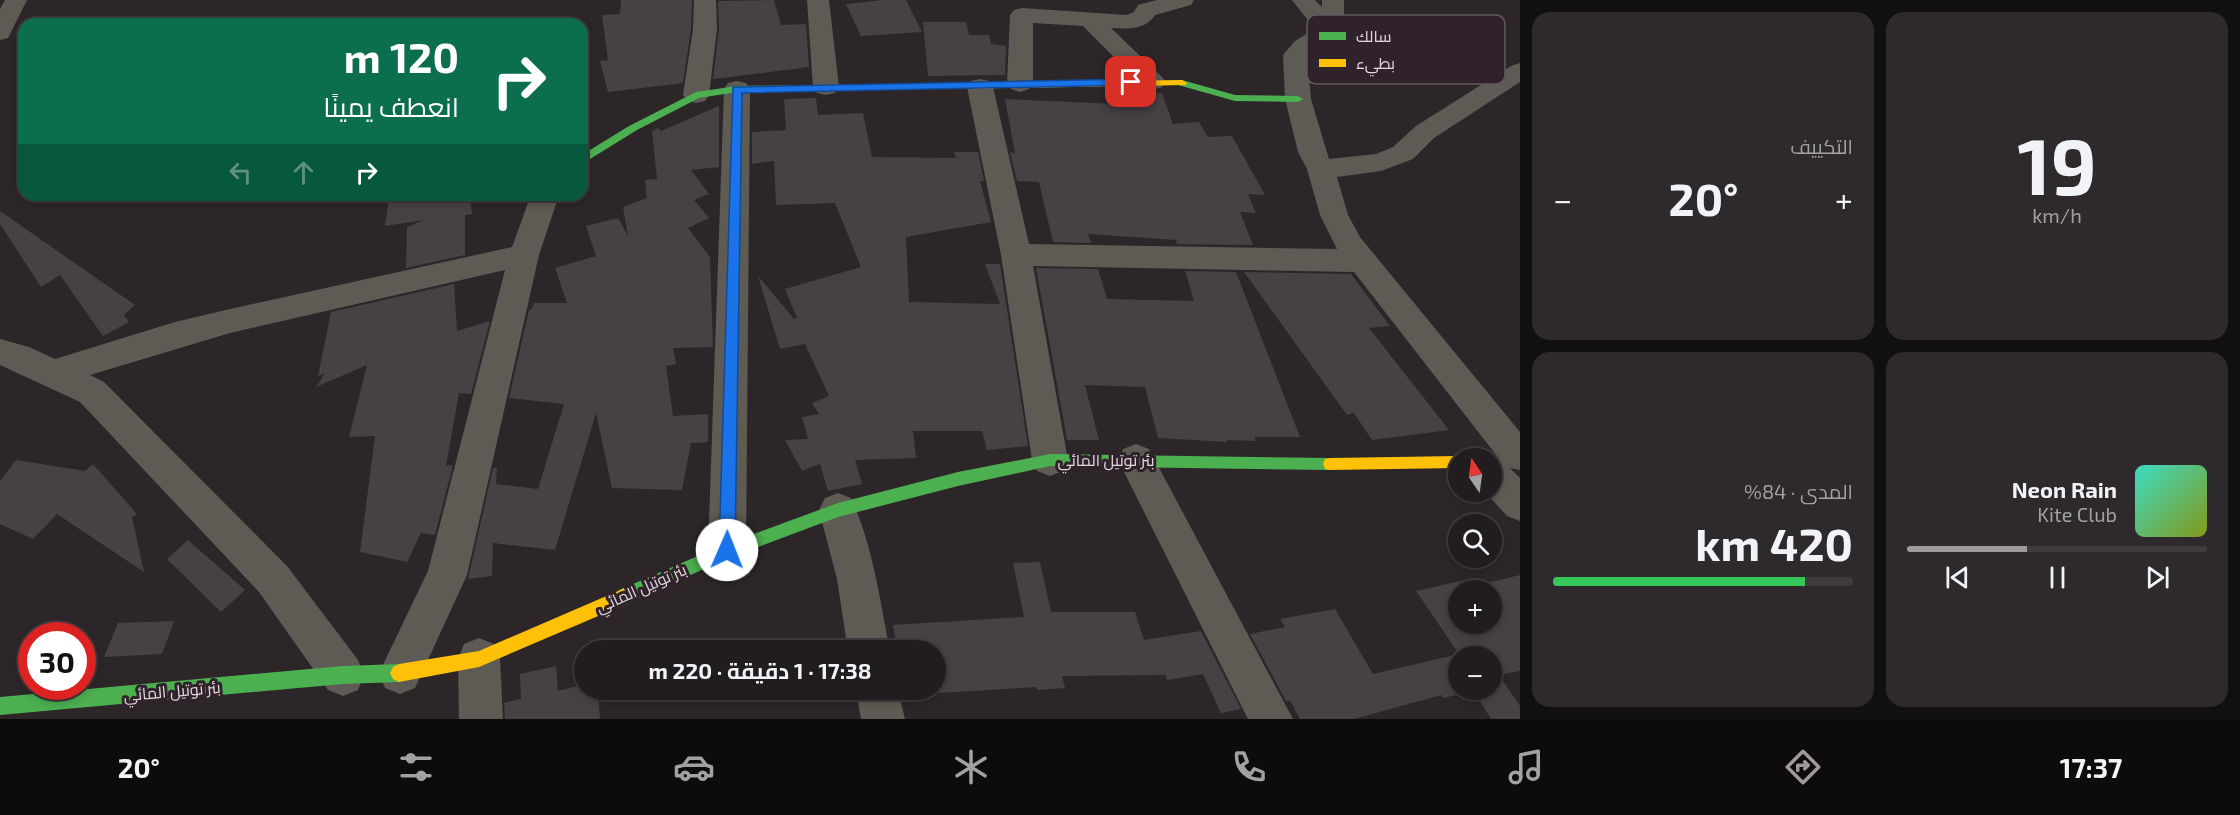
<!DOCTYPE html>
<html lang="ar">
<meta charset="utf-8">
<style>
:root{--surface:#211c1f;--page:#2d292c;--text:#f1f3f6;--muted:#a2a1a4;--line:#3e3a3d;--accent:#a1989d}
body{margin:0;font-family:"Exo 2",Cairo,sans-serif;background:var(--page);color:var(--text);direction:rtl;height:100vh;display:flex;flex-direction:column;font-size:22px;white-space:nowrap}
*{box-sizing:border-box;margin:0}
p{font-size:20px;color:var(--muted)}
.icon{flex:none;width:33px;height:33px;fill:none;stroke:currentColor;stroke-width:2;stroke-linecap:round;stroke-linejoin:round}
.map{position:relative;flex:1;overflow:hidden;direction:ltr}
.drawer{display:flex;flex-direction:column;gap:12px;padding:12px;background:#120f11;width:720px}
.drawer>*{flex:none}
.banner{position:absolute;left:18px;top:18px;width:570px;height:183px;border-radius:18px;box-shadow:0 3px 9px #0003,0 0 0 2px var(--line);direction:rtl;background:#0b6e4f;color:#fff;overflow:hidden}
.needle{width:39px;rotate:347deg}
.tools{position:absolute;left:1448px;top:448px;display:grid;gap:12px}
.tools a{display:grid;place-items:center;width:54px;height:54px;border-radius:50%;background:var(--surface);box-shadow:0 3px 9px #0003,0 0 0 2px var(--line);font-size:30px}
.speed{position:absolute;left:18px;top:622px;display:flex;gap:12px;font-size:30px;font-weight:700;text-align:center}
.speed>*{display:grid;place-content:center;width:78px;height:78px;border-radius:50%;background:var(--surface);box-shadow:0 3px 9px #0003,0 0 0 2px var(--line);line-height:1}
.speed .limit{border:9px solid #d22;background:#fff;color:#111}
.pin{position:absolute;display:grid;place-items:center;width:51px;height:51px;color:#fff;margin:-26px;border-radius:12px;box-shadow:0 3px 9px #0006}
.me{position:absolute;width:66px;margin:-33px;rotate:1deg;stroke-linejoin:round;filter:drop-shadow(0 0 4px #0008)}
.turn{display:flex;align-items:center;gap:21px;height:126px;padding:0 30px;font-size:27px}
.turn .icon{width:78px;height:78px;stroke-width:2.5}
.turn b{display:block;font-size:42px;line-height:51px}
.lanes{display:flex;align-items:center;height:57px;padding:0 30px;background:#0003;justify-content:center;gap:30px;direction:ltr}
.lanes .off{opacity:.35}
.big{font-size:45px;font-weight:700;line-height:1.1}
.drawer .widget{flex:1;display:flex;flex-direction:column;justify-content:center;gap:9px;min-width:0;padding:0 21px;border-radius:18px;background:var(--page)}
.drawer .dial{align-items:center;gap:0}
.dial b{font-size:78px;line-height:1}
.song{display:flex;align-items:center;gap:18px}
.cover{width:72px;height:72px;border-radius:9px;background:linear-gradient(135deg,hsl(170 70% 55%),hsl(70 70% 35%))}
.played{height:6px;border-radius:3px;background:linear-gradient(90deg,var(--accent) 40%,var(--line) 40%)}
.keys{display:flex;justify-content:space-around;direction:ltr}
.heat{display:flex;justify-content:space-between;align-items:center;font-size:33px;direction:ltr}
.charge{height:9px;border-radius:4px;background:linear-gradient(90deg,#34c759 84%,var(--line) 0)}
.drawer .tiles{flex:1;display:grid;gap:12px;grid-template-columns:repeat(2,1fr)}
.trip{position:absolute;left:574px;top:640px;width:372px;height:60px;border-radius:30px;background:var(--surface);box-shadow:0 3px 9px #0003,0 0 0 2px var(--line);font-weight:700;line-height:60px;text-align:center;direction:rtl}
.dock{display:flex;height:96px;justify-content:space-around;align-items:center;background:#0d0b0c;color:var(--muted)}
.dock .icon{width:42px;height:42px}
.dock .on{color:var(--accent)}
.dock b{font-size:27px;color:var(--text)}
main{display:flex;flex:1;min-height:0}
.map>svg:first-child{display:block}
.building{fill:#474144;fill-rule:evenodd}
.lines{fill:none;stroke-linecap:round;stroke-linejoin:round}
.street{fill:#5d5b53;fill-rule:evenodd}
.fast{fill:#4caf50;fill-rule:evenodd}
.slow{fill:#ffc107;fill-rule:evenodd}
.route{fill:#1a73e8;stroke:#114b97;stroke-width:1.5}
.labels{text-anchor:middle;stroke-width:6;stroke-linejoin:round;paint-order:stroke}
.street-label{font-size:16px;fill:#e0d6dc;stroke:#30222a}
.key{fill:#30222a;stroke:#65585f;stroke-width:1.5}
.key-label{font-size:16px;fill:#e0d6dc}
</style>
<main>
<section class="drawer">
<div class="tiles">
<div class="widget dial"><b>19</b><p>km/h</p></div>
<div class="widget"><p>التكييف</p>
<div class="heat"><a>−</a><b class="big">20°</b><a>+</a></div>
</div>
<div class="widget">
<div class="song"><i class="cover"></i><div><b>Neon Rain</b><p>Kite Club</p></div></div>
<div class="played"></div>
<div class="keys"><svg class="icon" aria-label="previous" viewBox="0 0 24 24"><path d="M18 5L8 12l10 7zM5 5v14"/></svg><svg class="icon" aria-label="pause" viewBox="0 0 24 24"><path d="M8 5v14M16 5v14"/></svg><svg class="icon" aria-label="next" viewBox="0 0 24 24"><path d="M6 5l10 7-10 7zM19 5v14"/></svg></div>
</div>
<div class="widget"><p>المدى · 84%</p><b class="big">420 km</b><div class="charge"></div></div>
</div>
</section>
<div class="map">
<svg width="1520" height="719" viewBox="0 0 1520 719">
<rect width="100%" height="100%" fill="#2c2629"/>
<path class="building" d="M621,0H692L691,29L683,83L608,92L600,61L608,60L602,15L620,14Z
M774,0L781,25L806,24L809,67L713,79L719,29L718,1Z
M883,0H906L922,32L861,36L846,4Z
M923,22H966L969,35H989L991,44L1006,46L1005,75L928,76Z
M1109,93H1162L1173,124L1199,122L1208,137L1232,136L1265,195L1248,194L1256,213L1240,212L1253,245L1177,244L1176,240L1088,234L1091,243L1053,242L1039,182L1017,181L1010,152L1015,153L1005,99L1115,104Z
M816,98L818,115L863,113L872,157L956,158L954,152H978L984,181H980L991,222L906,237L909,302L1000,304L985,264H1000L1028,446L987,450L982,431H913L916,458L855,460L862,484L828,491L820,464L802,471L785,440L808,439L802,417L819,414L812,403L829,396L805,344L780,349L758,276L794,319L797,318L785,289L861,267L835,203L776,205L774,161L752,164V132L786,130L784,99Z
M719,106V167L691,170L709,194L694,200L709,218L688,228L710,257L713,347L673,348L676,364L666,366L673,416L708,414V442L691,443L682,490L612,488L596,413L555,550L493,543L492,576L468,579L493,468H497L496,484L538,489L564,404L509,398L529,310L532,309L534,303H567L555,268L596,256L586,226L618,218L628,236L623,207L647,198L645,180L657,179L652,131L658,128L661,131Z
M421,195H470L472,214L465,215V255L406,268L407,227L424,220L385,226L389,198Z
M0,211L135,305L124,315L129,322L103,336L60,275L41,287L0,224Z
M1036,268L1098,269L1107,299L1194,301L1185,271L1236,272L1300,437H1254L1256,441L1227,440V442L1158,438L1145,387L1085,385L1099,440H1067Z
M1244,272L1351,274L1390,326L1369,328L1449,430L1372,440L1354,413L1347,415Z
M454,284L457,331L490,321L471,394L459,393L446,466L453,465L435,535L421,533L407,562L360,552L375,436L349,437L367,365L316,387L325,373L318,376L331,312Z
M16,460L85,471L93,464L137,514L132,517L144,572L57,514L33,539L0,524V481Z
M188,540L245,590L221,612L167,559Z
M1040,562L1051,612H1135L1144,640L1201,631L1241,709L1221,713L1203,674L1167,680L1165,675L1062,676L1065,688L1037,690V687L904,695L903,690H936V651H897L893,625L1024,617L1013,563Z
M1520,575V671L1499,675L1520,706V719H1491L1474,691L1443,698L1441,695L1354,719H1300L1290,701H1286L1250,634L1285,627L1280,619L1335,609L1373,674L1459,654L1416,591L1470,579L1475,586ZM1458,591H1491V624H1458ZM1458,657H1491V690H1458Z
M174,621L162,654L104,657L118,623Z
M556,666L558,691L585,684V690H598L600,719H505L504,703L521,699L520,674Z"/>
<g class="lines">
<path class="street" d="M5,0H27L8,38L0,40V9Z
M694,0H716L717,29L709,95L705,101L696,103L687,101L683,95L693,29Z
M807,0H829L839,87L835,93L826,95L817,93L813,87Z
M1157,0H1194L1191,5L1155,15C1146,30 1127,29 1111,28L1162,77L1166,82L1162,87L1153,90L1144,87L1083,26L1033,23V84L1029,89L1020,92L1011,89L1007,84L1010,15L1014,10L1022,8L1127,15L1134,12L1138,5Z
M1292,0H1315L1322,7V0H1344C1345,45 1335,31 1307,56L1311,99L1329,159L1376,154L1393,147L1416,126L1511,66L1520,63V82L1434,138L1413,159L1381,171L1337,177L1348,215L1360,237L1520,432V470L1510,468L1520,478V521L1507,516L1485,492H1491V459H1485L1491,457L1500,460L1354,272L1033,266L1068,460L1063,471L1050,476L1037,471L1032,460L1001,255L967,87L971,81L980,79L989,81L993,87L1029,244L1337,249L1320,215L1307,169L1298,152L1285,99L1283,55L1295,41L1315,29Z
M737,81L746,83L750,89L746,551L741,564L727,569L713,564L708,551L724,89L728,83Z
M531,195H559L539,255L467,575L415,688L400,694L385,688L379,673L428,571L505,270L230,333L90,375L104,382L287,566L358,660L364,675L358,690L343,696L328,690L259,592L80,402L0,365V339L29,347L55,359L175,322L230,309L512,247Z
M1136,444L1149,449L1293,719H1248L1118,460L1123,449Z
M838,493L851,498C873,546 880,600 890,651H848L837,579L819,510L825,498Z
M479,638L494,644L500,659L503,719H459L458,659L464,644Z
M856,690H898L905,719H861Z"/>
<path class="fast" d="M1182,80L1235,95L1298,96L1303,99L1298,102L1235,101L1178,85L1177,83Z
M952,83L956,84V88L737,92L699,98L637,130L582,164V155L629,126L696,92L737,86Z
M1050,454L1330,458L1335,459L1337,464L1335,469L1330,470L1050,466L958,486L838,517L731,557L625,604L619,602L617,596L619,590L721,546L838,503L958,472Z
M399,664L405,667L408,673L405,679L399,682L343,684L0,715V697L343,666Z"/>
<path class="slow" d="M1182,80L1187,83L1186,85L952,89L947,86L952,83Z
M1458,456L1464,459H1458V468L1330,470L1325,469L1323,464L1325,459L1330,458Z
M625,588L631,590L633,596L631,602L479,667L399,682L393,679L390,673L393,667L399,664L479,651Z"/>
</g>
<path class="route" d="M1131,79L1136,82L1134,85L742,93L735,550L733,556L727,558L722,556L719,550L733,87Z"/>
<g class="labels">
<g class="street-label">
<text x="1106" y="466">بئر توتيل المائي</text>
<text transform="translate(641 588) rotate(-24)" y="6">بئر توتيل المائي</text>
<text transform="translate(172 691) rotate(-5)" y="6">بئر توتيل المائي</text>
</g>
</g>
<rect x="1307" y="15" width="198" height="69" rx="9" class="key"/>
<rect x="1319" y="32" width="27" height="8" fill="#4caf50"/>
<rect x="1319" y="59" width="27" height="8" fill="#ffc107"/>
<g class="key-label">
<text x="1356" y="42">سالك</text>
<text x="1356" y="69">بطيء</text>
</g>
</svg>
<div class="tools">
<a><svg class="needle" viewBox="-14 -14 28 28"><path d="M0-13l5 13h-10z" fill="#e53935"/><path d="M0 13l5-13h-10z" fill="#a2a1a4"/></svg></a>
<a><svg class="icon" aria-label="search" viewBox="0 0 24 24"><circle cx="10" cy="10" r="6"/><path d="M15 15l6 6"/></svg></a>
<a>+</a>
<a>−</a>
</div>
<div class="speed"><div class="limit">30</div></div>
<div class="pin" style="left:1131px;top:82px;background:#d93025"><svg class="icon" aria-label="arrive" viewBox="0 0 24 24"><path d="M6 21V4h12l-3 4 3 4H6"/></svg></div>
<svg class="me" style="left:727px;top:550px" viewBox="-20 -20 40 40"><circle r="19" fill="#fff"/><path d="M0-13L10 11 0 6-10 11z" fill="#1a73e8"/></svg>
<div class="trip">17:38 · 1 دقيقة · 220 m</div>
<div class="banner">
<div class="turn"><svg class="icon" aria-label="right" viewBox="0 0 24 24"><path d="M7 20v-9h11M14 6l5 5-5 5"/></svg><div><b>120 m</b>انعطف يمينًا</div></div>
<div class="lanes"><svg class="icon off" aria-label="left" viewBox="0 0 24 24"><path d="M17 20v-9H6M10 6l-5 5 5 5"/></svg><svg class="icon off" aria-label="ahead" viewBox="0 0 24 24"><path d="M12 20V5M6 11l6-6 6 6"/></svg><svg class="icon" aria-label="right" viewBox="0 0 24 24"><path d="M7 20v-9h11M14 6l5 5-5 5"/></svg></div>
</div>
</div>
</main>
<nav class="dock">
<b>17:37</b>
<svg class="icon on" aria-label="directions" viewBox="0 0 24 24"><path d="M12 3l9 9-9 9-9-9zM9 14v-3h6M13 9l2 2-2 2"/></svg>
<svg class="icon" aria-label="music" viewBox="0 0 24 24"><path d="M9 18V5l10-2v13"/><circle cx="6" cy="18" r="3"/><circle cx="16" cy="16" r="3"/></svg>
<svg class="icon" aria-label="phone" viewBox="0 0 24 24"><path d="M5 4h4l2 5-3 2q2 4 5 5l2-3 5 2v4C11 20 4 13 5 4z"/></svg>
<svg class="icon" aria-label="climate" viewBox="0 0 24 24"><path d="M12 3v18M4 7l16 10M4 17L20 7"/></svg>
<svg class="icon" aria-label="car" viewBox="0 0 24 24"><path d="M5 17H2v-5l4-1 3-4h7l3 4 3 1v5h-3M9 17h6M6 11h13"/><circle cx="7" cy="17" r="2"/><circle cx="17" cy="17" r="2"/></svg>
<svg class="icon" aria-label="filters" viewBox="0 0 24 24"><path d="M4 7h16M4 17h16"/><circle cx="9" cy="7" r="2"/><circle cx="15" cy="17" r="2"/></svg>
<b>20°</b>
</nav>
